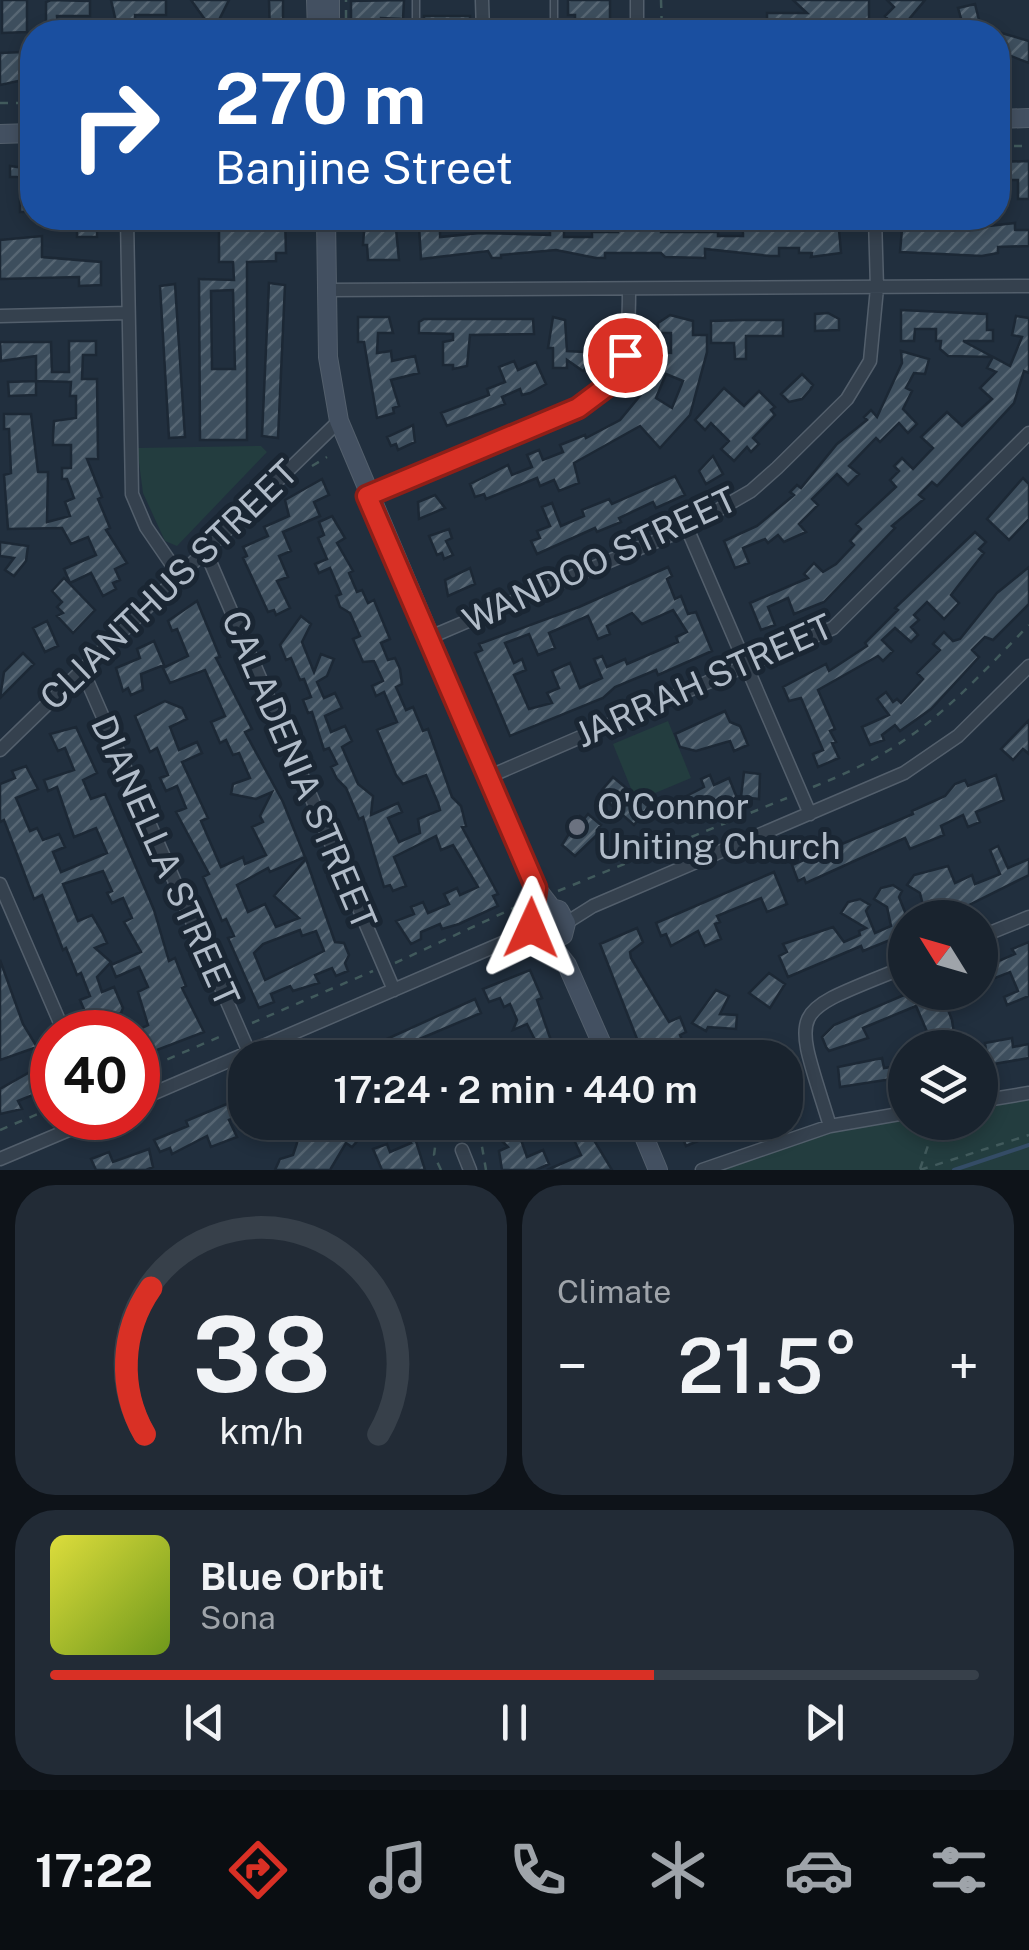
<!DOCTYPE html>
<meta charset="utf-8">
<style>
:root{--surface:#19232e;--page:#222b36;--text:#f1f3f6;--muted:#9fa4aa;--line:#37404a;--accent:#d93025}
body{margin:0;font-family:"Public Sans",sans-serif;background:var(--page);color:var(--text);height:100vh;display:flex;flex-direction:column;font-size:38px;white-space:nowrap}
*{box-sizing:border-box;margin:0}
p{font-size:32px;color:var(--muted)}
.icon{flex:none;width:55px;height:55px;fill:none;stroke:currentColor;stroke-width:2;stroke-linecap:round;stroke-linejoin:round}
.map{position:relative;height:1170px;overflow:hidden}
.sheet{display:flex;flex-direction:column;gap:15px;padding:15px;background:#0e1319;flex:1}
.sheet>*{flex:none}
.guide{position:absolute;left:20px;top:20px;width:990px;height:210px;border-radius:40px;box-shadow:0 5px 15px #0003,0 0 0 2px var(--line);background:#1a4fa0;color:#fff;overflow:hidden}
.needle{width:65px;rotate:307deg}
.buttons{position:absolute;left:888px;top:900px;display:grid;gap:20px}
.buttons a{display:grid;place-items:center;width:110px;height:110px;border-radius:50%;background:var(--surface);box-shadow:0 5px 15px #0003,0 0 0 2px var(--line);font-size:50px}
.speed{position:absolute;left:30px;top:1010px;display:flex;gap:20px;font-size:50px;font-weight:700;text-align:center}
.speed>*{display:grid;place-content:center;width:130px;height:130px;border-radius:50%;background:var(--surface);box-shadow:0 5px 15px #0003,0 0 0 2px var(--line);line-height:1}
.speed .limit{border:15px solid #d22;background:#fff;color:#111}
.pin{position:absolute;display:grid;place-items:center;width:85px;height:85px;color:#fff;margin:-42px;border:5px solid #fff;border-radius:50%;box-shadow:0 2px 10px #0007}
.me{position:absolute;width:110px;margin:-55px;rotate:1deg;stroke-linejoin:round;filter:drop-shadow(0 0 8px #0008)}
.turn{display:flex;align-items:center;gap:35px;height:210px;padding:0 30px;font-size:45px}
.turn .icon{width:130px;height:130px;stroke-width:2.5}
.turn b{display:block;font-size:70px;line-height:85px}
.big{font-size:75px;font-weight:600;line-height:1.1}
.sheet .tile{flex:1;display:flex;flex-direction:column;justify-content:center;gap:15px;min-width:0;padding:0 35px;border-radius:40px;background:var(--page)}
.sheet .dial{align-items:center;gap:0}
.dial svg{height:260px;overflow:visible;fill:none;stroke:var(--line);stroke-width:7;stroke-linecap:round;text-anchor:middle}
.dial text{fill:var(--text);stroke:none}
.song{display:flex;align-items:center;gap:30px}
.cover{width:120px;height:120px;border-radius:15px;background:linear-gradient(135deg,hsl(60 70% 55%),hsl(80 70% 35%))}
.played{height:10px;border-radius:5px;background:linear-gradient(90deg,var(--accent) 65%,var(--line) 65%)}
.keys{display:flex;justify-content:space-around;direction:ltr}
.heat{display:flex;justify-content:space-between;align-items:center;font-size:55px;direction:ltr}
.sheet .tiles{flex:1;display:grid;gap:15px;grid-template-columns:1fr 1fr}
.tile:last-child{grid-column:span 2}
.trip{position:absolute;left:228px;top:1040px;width:575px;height:100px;border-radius:40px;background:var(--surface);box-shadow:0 5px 15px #0003,0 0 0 2px var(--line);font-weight:600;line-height:100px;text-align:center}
.tab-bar{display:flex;height:160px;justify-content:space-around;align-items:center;background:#0a0e12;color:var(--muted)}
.tab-bar .icon{width:70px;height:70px}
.tab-bar .current{color:var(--accent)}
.tab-bar b{font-size:45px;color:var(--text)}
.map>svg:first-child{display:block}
.green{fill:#233d3f}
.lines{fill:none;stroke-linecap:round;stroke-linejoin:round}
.stream{stroke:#344c66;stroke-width:4}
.building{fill:url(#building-hatch);stroke:#1c2835;stroke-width:2.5;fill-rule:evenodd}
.lane-casing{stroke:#535f6c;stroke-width:9}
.street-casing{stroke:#535f6c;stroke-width:15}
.secondary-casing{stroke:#535f6c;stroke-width:20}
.path{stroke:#415a5c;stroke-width:2.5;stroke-dasharray:8 8;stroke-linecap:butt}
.lane{stroke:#35414e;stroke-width:6}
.street{stroke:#35414e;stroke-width:12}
.secondary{stroke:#435061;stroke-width:18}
.route-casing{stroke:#8d1f18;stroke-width:25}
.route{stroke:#d93025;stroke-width:18}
.worship-dot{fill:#6b7280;stroke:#1a2633;stroke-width:4}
.labels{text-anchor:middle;stroke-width:10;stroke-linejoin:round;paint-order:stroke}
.street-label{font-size:35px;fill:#b1bcc9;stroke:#1a2633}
.poi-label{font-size:35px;fill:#b1bcc9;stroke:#1a2633;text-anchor:start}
</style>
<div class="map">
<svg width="1029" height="1170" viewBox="0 0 1029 1170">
<defs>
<pattern id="building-hatch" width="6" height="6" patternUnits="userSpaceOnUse" patternTransform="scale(2.5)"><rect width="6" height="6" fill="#3d4e5d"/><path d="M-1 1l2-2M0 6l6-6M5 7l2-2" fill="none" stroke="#576673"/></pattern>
</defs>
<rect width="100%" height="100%" fill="#212f3e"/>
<path class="green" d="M261,446L267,452L177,546L165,541L143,493L137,448Z
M668,721L691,778L636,801L613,744Z
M1029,1096V1170H715L804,1136L905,1116V1122H980V1104Z"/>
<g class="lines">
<path class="stream" d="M954,1170L1029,1145"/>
</g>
<path class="building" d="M2,0H27V32L2,33Z
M51,0L90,1V16H57V30H46V2Z
M111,0H166V15H135V26L128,32H111L117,26Z
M191,0H229L219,20L232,23V32H190L206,21Z
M269,0H283V32H270Z
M404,0L403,19L381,18V27H351V1Z
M568,0H610V32H575V15H568Z
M793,0H869V22H848V32H767V13H807Z
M887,0H925L899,31L885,16L894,7Z
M975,4L982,32H965L958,8Z
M424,16H470V32H424Z
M998,32L1029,41V63L998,51Z
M22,52L23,80L0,85V53Z
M1029,161V199H1018V180H998V162Z
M10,166L32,169V212H20V177H10Z
M77,218H97V237H77Z
M219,218H285L286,253H276V261L247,262V440H200L199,279L234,280L233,262H219ZM233,290L235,369H212L211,291Z
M365,218H382V229H396L399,260H368L367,245H363Z
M425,218H440V237L480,233L550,235V218H564V237H592V232H618V218H661V232H718V236H743V218H765V230H792L794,218H838L841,253L811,257L812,253H799V248H779V256H770L705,249V258L665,257L661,253H605V258H596L556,250L501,255V258H492L488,251L421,259L419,226L425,227Z
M903,218H941V230H969V221H979V227L1015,223V230H1029V246L998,247V253L982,256L900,252Z
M42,236V257L101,262V285L79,286V277L0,279V240Z
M269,283L285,285L278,438L262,436Z
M175,284L185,437L169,438L160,286Z
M901,310L987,314V330H993V341H963L993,357L948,356L940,349L941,341H936V329H915L914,341H901Z
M828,313L839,319V330L815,331V314Z
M670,315L693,321V335H707V352L690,415L660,448L640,426L574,463L579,483L559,491L554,480L540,486L537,478L486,499L484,494L475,497L470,484L508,465L512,475L532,467L527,455L539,450L543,460L563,452L560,445L585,435L586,438L620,420L653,380L650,378L660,352L671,353V333H658V323ZM666,374L683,381L672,408L656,398Z
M1016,316L1029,318V373L1024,371L1014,403L937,486L932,482L919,495L924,499L892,526L895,528L824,602L794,614L788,598L768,607L775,625L761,630L750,603L808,578L804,574L814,563L823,572L836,564L854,545L850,541L861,529L856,524L896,487L890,480L899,471L894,466L902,458L913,469L933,448L921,437L947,412L962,426L992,399L980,388L996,372L987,368L993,357L1010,366L1022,337L1012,335Z
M358,317H389L393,333H378L377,353L391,351L392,361L415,356L419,373L391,380L399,406L393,408L394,413L377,418L364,342H358Z
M553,317L565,320L567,351L585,352L594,358L583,371L567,360V368H553V348H548Z
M424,319H533L534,334L470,335L467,366L453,369V365H443V342L453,340V334L419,333V322Z
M742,320H783V336H746V359H735L734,343H711V321Z
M69,341H96V355H83L82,379H97L98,459H87L102,497L98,499L110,528L106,530L127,563L115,569L120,580L113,583L116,589L103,596L91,573L70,583L64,569L96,555L88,537L71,544L62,528L8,529L4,475L11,473L9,429H4V414H31L38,472H48L47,522L70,516L65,502L74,498L67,479H62V468H71V445H53V436L54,421L76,418V396H70L71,382L36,381V356L1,361L0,342H51L52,372H69Z
M901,351L929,359L925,374L914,373L906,388L912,391L903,409L917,424L908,433L899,423L880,442L876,438L849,466L859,474L848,485L837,474L812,499L818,505L799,524L806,532L784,542L778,535L768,543L765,539L743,548L749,563L735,568L724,541L757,526L794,495L790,492L797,485L801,488L837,444L867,420L864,417L871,410L877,417L902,363Z
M514,361L518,370L536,362L546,384L530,393L522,395L520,389L502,397L505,404L447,426L441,413L489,395L487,389L505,382L499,367Z
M802,374L813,385L810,390L802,399L789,402L781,394Z
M36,381V395L9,396L8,382Z
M724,388L744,406L759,391L775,407L771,410L775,415L753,438L759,444L751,452L747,447L734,461L721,449L729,441L711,423L705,430L695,420Z
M413,425L415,442L398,450L396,444L391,446L387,437Z
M713,456L723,474L706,484L699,471Z
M675,476L685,495L656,508L653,502L619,518L621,522L597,532L595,528L537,554L531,541L540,538L537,531L550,526L542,507L552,503L561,526L584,516L582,510L609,499L612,504Z
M1023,478L1029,484V519L1009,540L987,519Z
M322,479L329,495L314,502L320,516L283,532L291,551L279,556L288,577L277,581L290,608L276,615L274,610L268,612L243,558L247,556L243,547L268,536L264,527L289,516L285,500Z
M435,495L445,508L419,519L418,502Z
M332,516L345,538L337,543L353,571L349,573L357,592L362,590L368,603L374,600L390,639L381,643L388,660L395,658L400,669L402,684L396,687L406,710L413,707L423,731L428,729L452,797L461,806L466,826L462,827L498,894L493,896L498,906L459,924L442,929L440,924L421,932V939L411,944L396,921L414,914L411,907L423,902L428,913L449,904L444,894L457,888L460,895L478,887L453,845L441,850L436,836L394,857L406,886L393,891L390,885L384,887L363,817L359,819L346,788L337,779L331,767L337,764L329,748L324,750L312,712L308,713L303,700L311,697L304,679L300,680L291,658L286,660L280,645L301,616L311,624L302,642L314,672L321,654L334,659L327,676L317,682L324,698L335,693L342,708L325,716L331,732L345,726L352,741L342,747L358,784L373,796L371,815L398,803L402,812L388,818L399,842L420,833L418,819L440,810L438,803L426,775L403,784L396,775L377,730L397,722L384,692L376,696L372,686L383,681L374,661L363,662L353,639L360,636L350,613L340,607L336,596L341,594L330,568L319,573L315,564L327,559L318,538L324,535L319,522Z
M449,529L452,538L446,541L453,555L444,559L442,553L437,555L429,536Z
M975,532L986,542L979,549L984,553L951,595L959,603L944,619L927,602L914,615L919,620L911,627L918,635L911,642L895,628L882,640L893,651L883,661L878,656L818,690L835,729L830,731L836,742L832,743L839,758L818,767L813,754L823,750L801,698L789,701L783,687L826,664L829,671L867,646L865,643L898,610L895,608Z
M0,542L28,546L26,561L14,576L5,570L14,558L0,556Z
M668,567L672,576L667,579L675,599L681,596L688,614L696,612L712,651L658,675L656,670L615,687L603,698L510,736L475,653L482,650L479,644L579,607ZM673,610L687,632L676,637L678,642L627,664L625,659L607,667L602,656L594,659L602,678L580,688L570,663L552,671L559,688L547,693L552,703L529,709L514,675L526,670L522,659L514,663L505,643L529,634L538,655L555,648L549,633L588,616L598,639L610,634L607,626L632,613L642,624Z
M1029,567V604L993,640L985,637L972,650L979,657L931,709L900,731L895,725L882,735L884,740L870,745L862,727L889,715L877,699L886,692L893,702L897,699L901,703L923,679L917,673L940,650L933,644L944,632L953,641L960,639L997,593Z
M470,568L475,584L448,596L445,580Z
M64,578L95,610L73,633L57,616L63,613L57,607L62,602L52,591Z
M197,601L220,657L216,658L252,729L245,732L283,802L305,857L270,872L268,868L237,885L248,912L265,904L276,927L299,918L274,896L306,859L335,942L344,943L349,955L345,963L348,971L336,976L332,968L315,975L319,983L293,991L290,986L271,994L274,1002L259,1008L228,938L234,936L226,919L222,921L203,877L209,874L176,812L186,808L177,786L166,791L160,778L168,775L157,748L150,752L135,716L165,701L182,708L187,719L170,727L179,750L197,742L202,753L182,762L208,818L201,821L221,867L243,857L245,864L266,855L252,827L263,822L260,816L272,792L256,799L231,794L233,784L250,778L239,753L233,755L226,740L220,743L211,722L225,716L205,670L170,683L163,668L188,656L177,629L172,631L168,621ZM300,930L302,936L316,931L324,951L265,980L254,953L263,944Z
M47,621L58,646L45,652L33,628Z
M154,641L164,665L141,674L143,690L131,695L128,688L123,691L116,668L140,658L137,649Z
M23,653L34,664L0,698L4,672Z
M725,711L730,722L740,726L748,745L734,751L730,741L696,751L680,747L675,734Z
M1029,720V754L1023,749L1013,760L1001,749Z
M76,727L97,773L83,780L91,799L105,794L154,910L169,961L175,958L186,986L182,988L204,1032L144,1055L142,1050L138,1052V1030L148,1025L138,992L148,987L139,967L116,977L111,965L141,952L124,922L132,918L123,898L112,903L107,893L112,891L103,871L63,884L78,921L92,915L102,932L107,943L95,948L111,962L97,977L102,992L114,987L123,1008L121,1013L91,1026L80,1000L90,996L81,973L77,975L66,948L63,950L42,895L34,899L4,820L0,822V784L15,778L12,771L26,766L38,789L16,798L30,831L37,828L43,840L59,834L65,847L53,852L61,872L107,853L96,828L74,837L57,787L48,791L44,780L74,770L65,748L58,751L50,734Z
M744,772L760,774L759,799L741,797Z
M710,775L714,785L729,778L737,798L678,823L670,819L662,822L658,811L704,787L701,779Z
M996,775L1004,800L976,812L980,822L968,827L963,815L941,826L944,835L910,849L905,838L806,883L804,878L798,881L792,865L913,814L912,811L945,796L955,784L965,780L968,786Z
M613,777L649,807L634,825L609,803L612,799L602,790Z
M588,814L601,825L597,830L600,832L575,856L562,845L580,816L584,819Z
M998,846L1008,868L1029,859V875L943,918H926L920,893L907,885L914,875L948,866L955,883L972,875L975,884L1000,874L990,850Z
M774,872L787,904L767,912L761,898L717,916L720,922L715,924L721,939L705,946L698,931L671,946L666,934L661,936L656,923Z
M893,885L902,891L899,897L905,912V934L863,951L861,946L788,977L779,956L787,952L783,944L833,927L844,942L860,935L859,931L866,928L841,913L848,902L860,899L870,905L866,911L875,933L891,926L887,907L874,899L881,888Z
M637,928L643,942L630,952L631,958L669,1022L680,1017L686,1032L680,1035L689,1058H648L639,1044L600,944Z
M1029,942V996L1007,1005L1004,997L1018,991L1010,972L980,984V969L1015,954L1012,949Z
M0,960L23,1024L37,1047L0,1060Z
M530,970L542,998L537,1000L557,1058H544L527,1024L513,1030L517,1020L510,1004L504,1007L500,998L489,1002L483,989Z
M769,973L785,984L770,1008L749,993Z
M716,990L729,996L720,1014L737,1015L736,1029L708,1027L706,1031L692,1023Z
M911,992H941L952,1020L956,1048H934L916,1006L863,1028L868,1038L829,1051L826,1047L822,1037L834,1025Z
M475,999L481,1013L417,1040L419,1046L407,1052L404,1046L385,1058H345Z
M1012,1038L1013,1047L1029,1044V1058L988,1065L985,1043Z
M882,1058L884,1068L905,1065V1077L840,1087L838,1067Z
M44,1064L52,1087L46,1089L49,1097L39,1101L35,1094L18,1101L22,1109L0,1114V1089Z
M241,1098L245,1113L229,1120L237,1137L211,1147L207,1136L172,1154L170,1148L160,1152L154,1140L188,1126L186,1121Z
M334,1122H342L359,1139L352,1147L346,1143L330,1170H275L280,1159L293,1155L298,1140H315L319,1134L323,1137Z
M392,1122H411L419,1131L414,1135L425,1170H382L373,1149L387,1144L390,1152L411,1143Z
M483,1122H530L520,1137L527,1157L543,1150L549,1164L536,1170H502L499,1151L508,1147Z
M566,1122H583L612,1170H547L581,1155Z
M704,1122H741V1123L686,1146L680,1132Z
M149,1149L153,1167L146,1170H96L91,1159L109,1152L113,1162Z"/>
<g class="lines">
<defs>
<path id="lane" d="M416,0V32
M554,0V32"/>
<path id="street" d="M482,0L483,32
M637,32V0
M127,218L132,494L146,527L179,575
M326,290L1029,286
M0,316L128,313
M367,496L578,408C625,378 629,344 629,292
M687,528L810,814
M205,550L394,990
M428,638L687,528L751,491L777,468L847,399L870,361L877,288L875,218
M82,669L249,1052
M0,750L339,421
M488,777L833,628L1029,433
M0,884L64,1032
M566,923L593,906L904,773L958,736L1029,666
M980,937L1029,917
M138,1100L514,938L530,922
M980,1101L1029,1093
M830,1126C792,1003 785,1016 905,967
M462,1150L470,1170
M0,1159L97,1118
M702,1170L830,1126L905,1113"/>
<path id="secondary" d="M316,0L317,32
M330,0V32
M998,119L1029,118
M0,134L32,133
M326,218L328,357L339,421L536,888L550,906
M535,912L545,906L559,910L566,923L563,935L549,942L533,934L530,925L536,888
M549,942L567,965L608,1058
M638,1122L658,1170"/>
</defs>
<use href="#lane" class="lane-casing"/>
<use href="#street" class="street-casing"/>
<use href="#secondary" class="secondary-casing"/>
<path class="path" d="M661,0L662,32
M346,18V0
M0,103H32
M998,146H1029
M312,466L327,457
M813,787C917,746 953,703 1029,625
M558,891L787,798
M395,963L518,906
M252,1023L373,971
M138,1072L226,1034
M0,1130L52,1108
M920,1169L936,1122
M441,1170L434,1155L436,1140L452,1125L468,1127L480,1135L486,1170
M920,1170L1029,1135"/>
<use href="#lane" class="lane"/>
<use href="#street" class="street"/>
<use href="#secondary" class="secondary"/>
</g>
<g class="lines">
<defs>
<path id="route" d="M531,928L536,888L367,496L578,408L610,384L625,355"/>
</defs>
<use href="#route" class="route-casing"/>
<use href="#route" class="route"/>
</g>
<circle class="worship-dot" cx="577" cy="827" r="10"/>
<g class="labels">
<g class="street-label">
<text transform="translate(600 560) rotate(-25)" y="12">WANDOO STREET</text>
<text transform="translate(169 585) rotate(-44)" y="12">CLIANTHUS STREET</text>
<text transform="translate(704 681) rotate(-24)" y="12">JARRAH STREET</text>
<text transform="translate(299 770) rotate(67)" y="12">CALADENIA STREET</text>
<text transform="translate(165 861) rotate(66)" y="12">DIANELLA STREET</text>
</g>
<g class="poi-label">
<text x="597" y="819">O'Connor<tspan x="597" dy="40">Uniting Church</tspan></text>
</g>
</g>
</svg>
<div class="buttons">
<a><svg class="needle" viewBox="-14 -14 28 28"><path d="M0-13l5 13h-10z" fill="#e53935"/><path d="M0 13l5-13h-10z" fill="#9fa4aa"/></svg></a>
<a><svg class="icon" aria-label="layers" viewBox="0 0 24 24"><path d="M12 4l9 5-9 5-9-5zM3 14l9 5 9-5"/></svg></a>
</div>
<div class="speed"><div class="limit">40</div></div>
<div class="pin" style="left:625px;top:355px;background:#d93025"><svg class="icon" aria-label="arrive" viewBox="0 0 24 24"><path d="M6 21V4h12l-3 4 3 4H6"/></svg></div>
<svg class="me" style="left:531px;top:928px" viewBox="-20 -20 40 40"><path d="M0-17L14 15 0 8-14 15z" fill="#d93025" stroke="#fff" stroke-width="4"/></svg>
<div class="trip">17:24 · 2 min · 440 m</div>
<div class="guide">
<div class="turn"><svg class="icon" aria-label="right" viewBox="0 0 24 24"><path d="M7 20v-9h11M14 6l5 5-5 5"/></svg><div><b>270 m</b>Banjine Street</div></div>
</div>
</div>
<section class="sheet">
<div class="tiles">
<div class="tile dial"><svg viewBox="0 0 100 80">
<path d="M14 69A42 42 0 1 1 86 69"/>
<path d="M14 69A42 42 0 0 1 16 24" stroke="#d93025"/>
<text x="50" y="56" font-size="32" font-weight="700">38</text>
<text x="50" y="72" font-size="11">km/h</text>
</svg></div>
<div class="tile"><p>Climate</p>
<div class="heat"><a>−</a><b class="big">21.5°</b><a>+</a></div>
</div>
<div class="tile">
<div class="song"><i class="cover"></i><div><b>Blue Orbit</b><p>Sona</p></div></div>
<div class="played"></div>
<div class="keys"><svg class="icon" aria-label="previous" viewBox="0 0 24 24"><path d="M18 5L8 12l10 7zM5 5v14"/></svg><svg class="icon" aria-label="pause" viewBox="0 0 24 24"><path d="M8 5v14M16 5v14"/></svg><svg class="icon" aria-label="next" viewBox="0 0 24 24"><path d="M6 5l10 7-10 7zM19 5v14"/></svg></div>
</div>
</div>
</section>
<nav class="tab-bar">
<b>17:22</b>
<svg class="icon current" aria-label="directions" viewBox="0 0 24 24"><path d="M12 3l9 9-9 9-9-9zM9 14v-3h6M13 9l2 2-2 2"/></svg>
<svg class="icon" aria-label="music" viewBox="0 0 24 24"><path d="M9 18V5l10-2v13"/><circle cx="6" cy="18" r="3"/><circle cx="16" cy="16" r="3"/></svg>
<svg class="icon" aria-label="phone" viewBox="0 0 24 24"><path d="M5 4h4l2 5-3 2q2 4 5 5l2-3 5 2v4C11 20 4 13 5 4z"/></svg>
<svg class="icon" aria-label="climate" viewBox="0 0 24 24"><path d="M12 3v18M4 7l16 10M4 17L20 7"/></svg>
<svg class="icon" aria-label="car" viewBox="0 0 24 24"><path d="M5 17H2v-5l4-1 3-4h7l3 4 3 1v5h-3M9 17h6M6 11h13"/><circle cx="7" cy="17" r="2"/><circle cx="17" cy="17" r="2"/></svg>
<svg class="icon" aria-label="filters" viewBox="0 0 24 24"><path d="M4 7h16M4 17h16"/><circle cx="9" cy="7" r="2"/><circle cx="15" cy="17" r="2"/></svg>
</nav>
